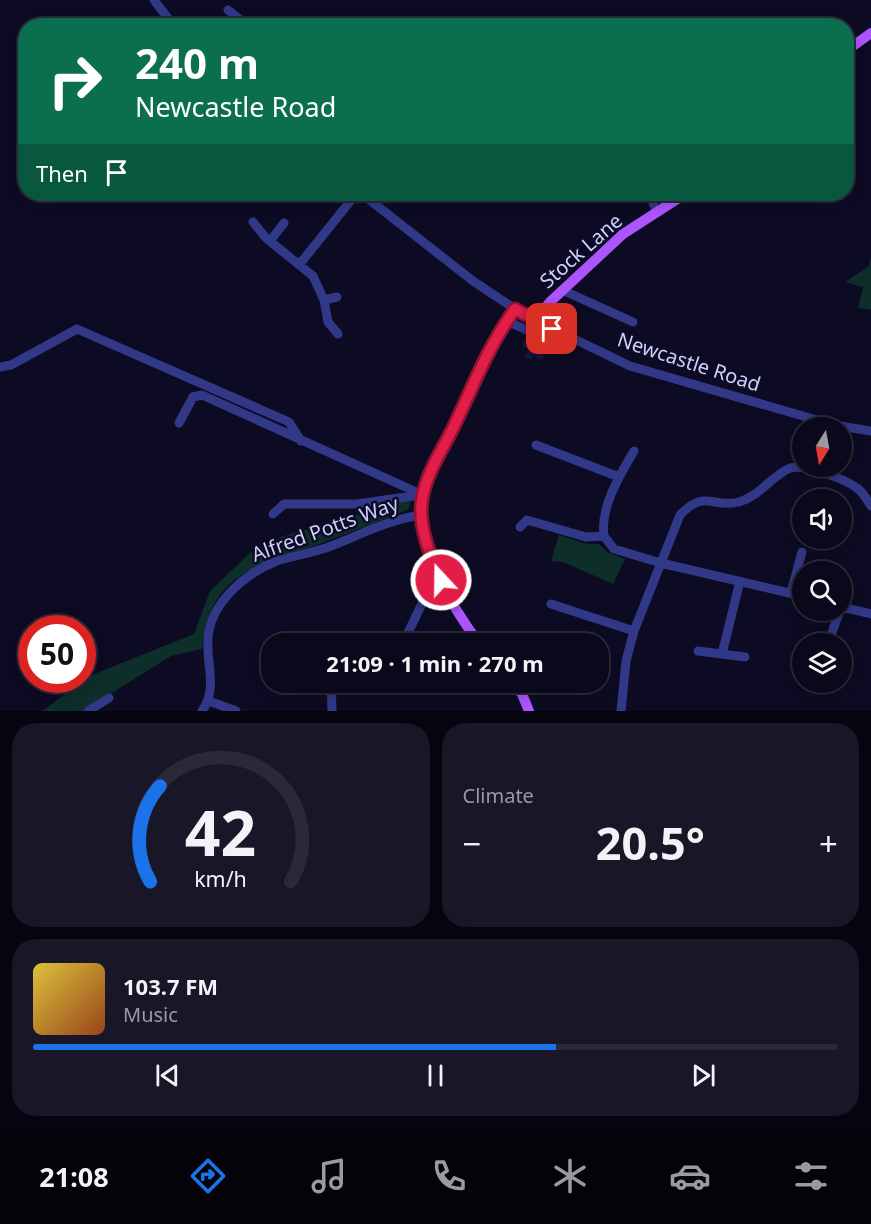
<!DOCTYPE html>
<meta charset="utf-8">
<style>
:root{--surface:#0a081a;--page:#181627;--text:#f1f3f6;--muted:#999aa2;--line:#2a2939;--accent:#1a73e8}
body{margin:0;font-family:"Noto Sans",sans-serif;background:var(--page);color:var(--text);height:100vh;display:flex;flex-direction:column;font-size:22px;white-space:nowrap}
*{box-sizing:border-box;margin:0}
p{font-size:20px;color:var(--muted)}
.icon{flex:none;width:33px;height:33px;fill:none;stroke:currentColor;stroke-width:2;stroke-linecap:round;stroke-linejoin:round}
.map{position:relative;height:711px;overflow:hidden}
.side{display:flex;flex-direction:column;gap:12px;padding:12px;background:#06040e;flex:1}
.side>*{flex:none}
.guide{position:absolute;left:18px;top:18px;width:836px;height:183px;border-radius:24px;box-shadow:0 3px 15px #0003,0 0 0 2px var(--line);background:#0b6e4f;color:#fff;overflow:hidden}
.needle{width:39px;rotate:191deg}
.tools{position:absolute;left:792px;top:417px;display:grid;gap:12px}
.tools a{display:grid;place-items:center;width:60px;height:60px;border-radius:50%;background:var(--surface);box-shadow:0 3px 15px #0003,0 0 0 2px var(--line);font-size:30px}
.speed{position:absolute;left:18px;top:615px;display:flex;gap:12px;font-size:30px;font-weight:700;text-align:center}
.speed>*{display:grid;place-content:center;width:78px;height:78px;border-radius:50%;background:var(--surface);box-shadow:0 3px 15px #0003,0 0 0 2px var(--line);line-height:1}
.speed .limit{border:9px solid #d22;background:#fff;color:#111}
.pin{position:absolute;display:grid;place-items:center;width:51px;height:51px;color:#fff;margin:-26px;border-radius:12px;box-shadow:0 3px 9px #0006}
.me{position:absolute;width:66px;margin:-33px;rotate:339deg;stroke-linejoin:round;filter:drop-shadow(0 0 4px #0008)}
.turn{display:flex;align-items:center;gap:21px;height:126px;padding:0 18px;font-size:27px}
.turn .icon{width:78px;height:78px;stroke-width:2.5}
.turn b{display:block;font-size:42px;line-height:51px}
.then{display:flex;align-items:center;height:57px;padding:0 18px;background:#0003;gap:12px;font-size:22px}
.big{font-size:45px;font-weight:700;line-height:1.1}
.side .tile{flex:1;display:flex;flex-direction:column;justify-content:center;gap:9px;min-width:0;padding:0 21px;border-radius:24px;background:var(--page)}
.side .dial{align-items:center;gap:0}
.dial svg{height:156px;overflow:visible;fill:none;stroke:var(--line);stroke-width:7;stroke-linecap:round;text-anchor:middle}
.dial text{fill:var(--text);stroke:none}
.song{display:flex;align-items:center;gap:18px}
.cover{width:72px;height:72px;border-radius:9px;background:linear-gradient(135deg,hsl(50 70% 55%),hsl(20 70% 35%))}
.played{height:6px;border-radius:3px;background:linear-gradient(90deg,var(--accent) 65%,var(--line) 65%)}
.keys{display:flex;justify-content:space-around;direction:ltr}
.heat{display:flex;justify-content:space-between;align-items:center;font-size:33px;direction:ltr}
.side .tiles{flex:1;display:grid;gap:12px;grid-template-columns:1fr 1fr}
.tile:last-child{grid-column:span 2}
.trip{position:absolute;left:261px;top:633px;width:348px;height:60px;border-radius:24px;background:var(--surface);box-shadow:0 3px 15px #0003,0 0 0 2px var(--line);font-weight:700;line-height:60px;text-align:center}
.tab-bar{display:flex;height:96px;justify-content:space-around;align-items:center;background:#04030a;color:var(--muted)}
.tab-bar .icon{width:42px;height:42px}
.tab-bar .on{color:var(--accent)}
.tab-bar b{font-size:27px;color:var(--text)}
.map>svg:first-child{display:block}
.green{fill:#0e2e29}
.building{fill:#1a1646}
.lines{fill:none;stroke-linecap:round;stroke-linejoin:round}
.minor{stroke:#313887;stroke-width:9}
.major{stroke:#ac55ff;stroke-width:10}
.route-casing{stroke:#92132f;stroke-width:15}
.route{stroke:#e11d48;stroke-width:10}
.labels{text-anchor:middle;stroke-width:5;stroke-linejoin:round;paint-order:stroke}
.street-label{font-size:20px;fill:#ceceff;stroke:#0d0b23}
</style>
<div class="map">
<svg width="871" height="711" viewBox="0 0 871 711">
<rect width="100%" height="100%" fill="#0d0b23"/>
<path class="green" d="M871,257V310L858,308L863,287L845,282L869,266Z
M411,499L409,509C379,521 349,533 319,544C259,564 208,574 202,649L171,656L83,711H42L92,675L194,634L210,591L251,552L281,537Z
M559,535L587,544H599L607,552L625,559L613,584L563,562L551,561Z"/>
<path class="building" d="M527,337L549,347L542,361L533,356L531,360L525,357L528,349L522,346Z"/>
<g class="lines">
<path class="minor" d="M154,0L174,26
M228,10L248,26
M362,194L473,281L515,309
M649,194L657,212
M253,222L266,238L313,276L324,300L328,322L338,334
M270,241L284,223
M299,265L356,194
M562,290L633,322
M324,300L337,297
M535,320L630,366L834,425L871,431
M507,321L553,342L559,332
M0,367L11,365L77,329L289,422L301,441
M179,423L193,397L202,395L423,495
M536,445L619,477
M273,514L284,504H357L420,495
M520,527L527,520L586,537L604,536C600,507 620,475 634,451
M604,536L614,549L661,563L802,596
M740,581L722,654L745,657
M791,593L802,552
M551,604L634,631
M842,607L871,614
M405,639L430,587L441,580
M828,644L840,610
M267,645L272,646
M698,651L722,654
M331,682L332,711
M209,701L236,711
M88,711L109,698
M202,711C220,685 203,659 209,631C215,599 248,572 277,561C293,556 310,553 326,548C358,536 387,520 421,515
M621,711L626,661L634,631L680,515C706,488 712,509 739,502C759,496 770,478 788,469C801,462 845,479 857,488C864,493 867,500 871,506"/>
<path class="major" d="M846,51L871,33
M480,644C454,611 413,541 422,498C428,470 445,448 456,422C474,382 489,346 515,309L535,320L550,302L623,234L685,194
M512,682L522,694L529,711"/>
</g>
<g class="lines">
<defs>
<path id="route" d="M441,580C430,556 418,526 422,500C426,472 444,448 455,424C475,382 488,347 515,309L552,329"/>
</defs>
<use href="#route" class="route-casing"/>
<use href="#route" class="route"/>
</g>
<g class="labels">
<g class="street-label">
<text transform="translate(581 251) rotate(-41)" y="7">Stock Lane</text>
<text transform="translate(689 362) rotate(18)" y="7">Newcastle Road</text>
<text transform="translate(325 529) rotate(-20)" y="7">Alfred Potts Way</text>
</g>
</g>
</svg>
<div class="tools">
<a><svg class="needle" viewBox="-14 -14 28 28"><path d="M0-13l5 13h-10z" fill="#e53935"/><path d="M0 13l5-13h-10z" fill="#999aa2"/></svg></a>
<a><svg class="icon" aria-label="sound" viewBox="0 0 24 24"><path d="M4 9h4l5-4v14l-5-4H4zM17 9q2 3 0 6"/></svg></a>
<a><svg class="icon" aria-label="search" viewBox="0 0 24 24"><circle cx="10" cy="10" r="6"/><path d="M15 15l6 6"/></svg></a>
<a><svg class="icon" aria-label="layers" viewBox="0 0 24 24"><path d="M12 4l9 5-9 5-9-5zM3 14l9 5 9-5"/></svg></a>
</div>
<div class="speed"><div class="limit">50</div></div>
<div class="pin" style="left:552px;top:329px;background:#d93025"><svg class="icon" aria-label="arrive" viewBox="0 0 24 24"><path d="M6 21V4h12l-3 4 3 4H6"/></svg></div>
<svg class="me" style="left:441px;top:580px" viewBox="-20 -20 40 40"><circle r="17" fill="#e11d48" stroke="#fff" stroke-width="3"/><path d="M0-11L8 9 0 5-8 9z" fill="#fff"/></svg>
<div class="trip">21:09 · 1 min · 270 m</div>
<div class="guide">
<div class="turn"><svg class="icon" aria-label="right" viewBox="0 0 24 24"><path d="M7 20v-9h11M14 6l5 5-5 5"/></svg><div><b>240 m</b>Newcastle Road</div></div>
<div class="then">Then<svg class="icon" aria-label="arrive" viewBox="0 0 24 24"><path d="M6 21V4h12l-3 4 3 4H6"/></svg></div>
</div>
</div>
<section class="side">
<div class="tiles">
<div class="tile dial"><svg viewBox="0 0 100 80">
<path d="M14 69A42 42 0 1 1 86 69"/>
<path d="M14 69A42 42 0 0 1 19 20" stroke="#1a73e8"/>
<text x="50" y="56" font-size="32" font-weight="700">42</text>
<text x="50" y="72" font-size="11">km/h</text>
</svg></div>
<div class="tile"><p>Climate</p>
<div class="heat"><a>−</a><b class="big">20.5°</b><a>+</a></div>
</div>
<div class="tile">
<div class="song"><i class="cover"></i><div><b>103.7 FM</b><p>Music</p></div></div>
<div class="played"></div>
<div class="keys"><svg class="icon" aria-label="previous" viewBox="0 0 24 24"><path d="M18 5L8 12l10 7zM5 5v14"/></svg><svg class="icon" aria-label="pause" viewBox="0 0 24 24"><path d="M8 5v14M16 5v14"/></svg><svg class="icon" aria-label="next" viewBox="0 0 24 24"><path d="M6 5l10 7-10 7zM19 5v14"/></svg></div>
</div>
</div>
</section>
<nav class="tab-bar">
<b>21:08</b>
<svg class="icon on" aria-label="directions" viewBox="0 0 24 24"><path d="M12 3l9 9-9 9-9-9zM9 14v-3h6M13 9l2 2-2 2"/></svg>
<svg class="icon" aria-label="music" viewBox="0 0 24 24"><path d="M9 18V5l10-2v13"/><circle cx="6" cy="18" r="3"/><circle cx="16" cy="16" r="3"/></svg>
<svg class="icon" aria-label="phone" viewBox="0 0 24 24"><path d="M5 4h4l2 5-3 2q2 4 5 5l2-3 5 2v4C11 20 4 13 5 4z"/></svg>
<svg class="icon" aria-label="climate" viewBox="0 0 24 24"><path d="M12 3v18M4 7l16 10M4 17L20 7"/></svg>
<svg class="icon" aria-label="car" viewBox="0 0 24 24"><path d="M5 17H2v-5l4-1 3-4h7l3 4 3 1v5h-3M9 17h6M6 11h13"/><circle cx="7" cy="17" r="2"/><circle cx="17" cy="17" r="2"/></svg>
<svg class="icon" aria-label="filters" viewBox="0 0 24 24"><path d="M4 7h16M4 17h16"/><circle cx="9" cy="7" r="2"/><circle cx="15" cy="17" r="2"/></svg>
</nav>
